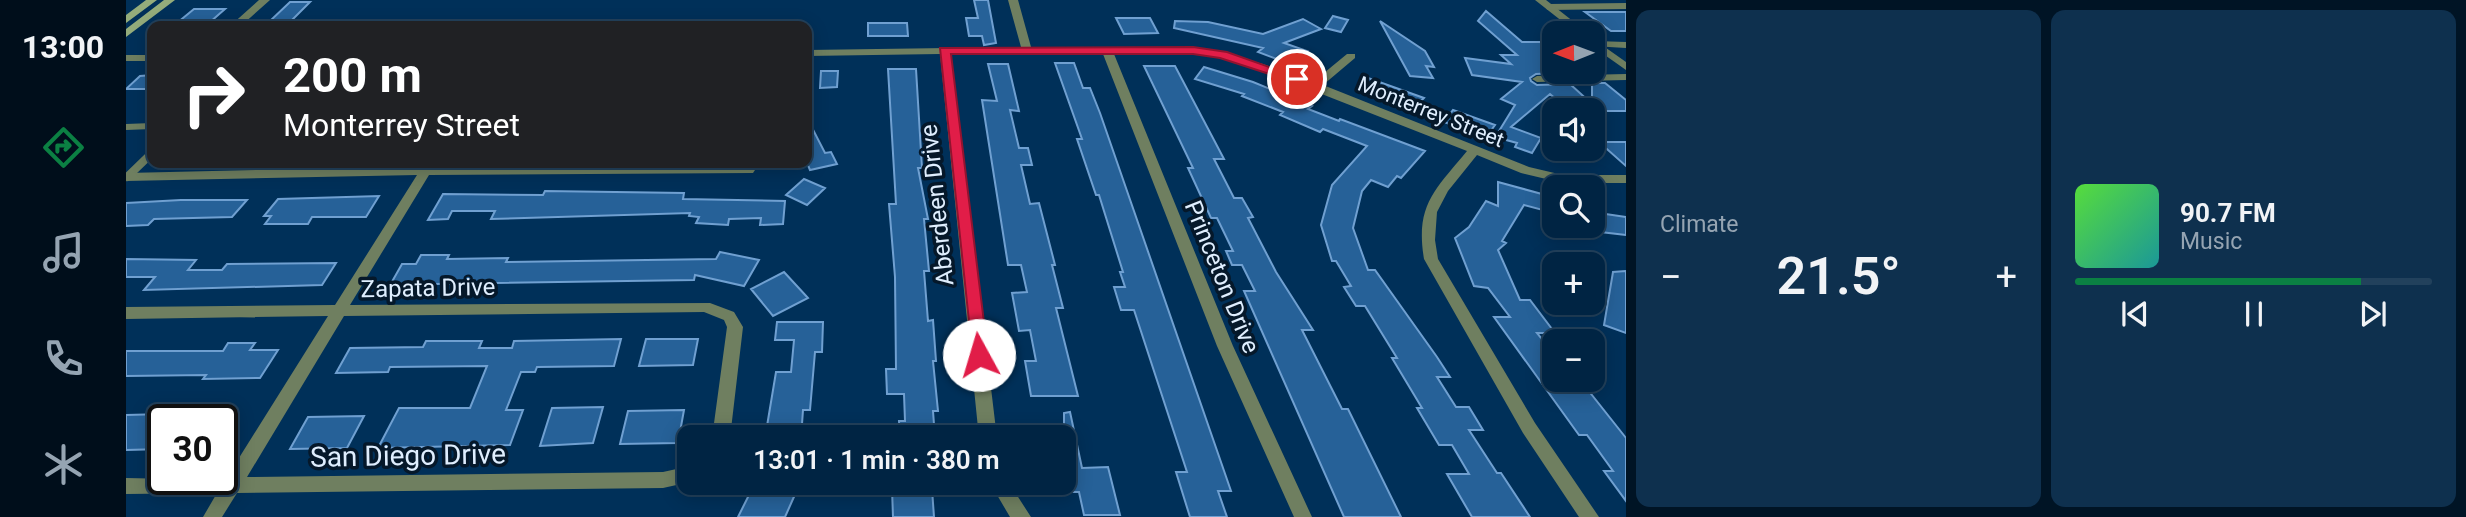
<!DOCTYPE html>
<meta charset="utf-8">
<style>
:root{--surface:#002443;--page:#0e304e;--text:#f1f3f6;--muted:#95a4b2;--line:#22415c;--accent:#0b8043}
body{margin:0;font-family:Roboto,sans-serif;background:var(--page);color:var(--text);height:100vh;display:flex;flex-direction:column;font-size:26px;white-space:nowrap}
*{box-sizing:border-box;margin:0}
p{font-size:23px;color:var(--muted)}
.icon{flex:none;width:38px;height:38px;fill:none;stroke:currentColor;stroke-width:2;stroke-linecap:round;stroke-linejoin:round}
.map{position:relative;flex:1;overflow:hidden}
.panel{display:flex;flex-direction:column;gap:10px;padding:10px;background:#001425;width:840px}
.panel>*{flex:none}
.guide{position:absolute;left:21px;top:21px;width:665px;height:147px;border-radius:14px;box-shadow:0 4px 18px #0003,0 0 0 2px var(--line);background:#202124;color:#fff;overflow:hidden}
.needle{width:46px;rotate:269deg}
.fabs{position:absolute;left:1416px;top:21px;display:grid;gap:14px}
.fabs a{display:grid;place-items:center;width:63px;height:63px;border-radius:14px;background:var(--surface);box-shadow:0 4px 18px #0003,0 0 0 2px var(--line);font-size:35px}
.speed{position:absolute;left:21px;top:404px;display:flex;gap:14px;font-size:35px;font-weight:700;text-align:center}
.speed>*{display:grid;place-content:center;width:91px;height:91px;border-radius:50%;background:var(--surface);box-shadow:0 4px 18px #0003,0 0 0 2px var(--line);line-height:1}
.speed .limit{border:4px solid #111;border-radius:10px;background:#fff;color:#111}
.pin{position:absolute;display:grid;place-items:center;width:60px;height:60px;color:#fff;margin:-30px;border:4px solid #fff;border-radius:50%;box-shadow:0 2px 7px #0007}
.me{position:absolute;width:77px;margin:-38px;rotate:354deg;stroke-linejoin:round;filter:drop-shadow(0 0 5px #0008)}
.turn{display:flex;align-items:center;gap:24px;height:147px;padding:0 21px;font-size:32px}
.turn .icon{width:91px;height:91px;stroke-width:2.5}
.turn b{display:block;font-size:49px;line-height:60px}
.big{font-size:52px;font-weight:600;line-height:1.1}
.panel .tile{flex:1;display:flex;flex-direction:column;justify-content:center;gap:10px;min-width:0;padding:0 24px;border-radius:14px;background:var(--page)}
.song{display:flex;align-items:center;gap:21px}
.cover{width:84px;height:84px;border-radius:10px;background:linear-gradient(135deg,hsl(110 70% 55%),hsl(180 70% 35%))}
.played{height:7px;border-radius:4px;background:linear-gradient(90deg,var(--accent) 80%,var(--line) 80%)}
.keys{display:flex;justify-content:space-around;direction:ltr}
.heat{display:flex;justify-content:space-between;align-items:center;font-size:38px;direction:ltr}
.panel .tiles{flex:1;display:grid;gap:10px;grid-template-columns:repeat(2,1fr)}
.trip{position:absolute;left:551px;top:425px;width:399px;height:70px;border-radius:14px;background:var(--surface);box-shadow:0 4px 18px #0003,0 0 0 2px var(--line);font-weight:600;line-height:70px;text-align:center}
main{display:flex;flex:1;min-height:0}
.menu{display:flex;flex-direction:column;width:126px;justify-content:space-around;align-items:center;background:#000e1b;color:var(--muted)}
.menu .icon{width:49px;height:49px}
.menu .active{color:var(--accent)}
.menu b{font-size:32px;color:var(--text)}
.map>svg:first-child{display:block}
.building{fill:#266198;stroke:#70a0d1;stroke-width:2}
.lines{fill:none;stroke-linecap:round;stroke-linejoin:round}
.service-far1{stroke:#6f7f60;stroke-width:6}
.service{stroke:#6f7f60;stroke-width:8}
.minor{fill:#6f7f60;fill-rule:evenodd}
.tertiary{fill:#6f7f60;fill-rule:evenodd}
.secondary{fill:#94ac7b;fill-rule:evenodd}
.route{fill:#e11d48;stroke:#92132f;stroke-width:2}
.labels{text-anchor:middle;stroke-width:7;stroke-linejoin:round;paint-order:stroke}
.far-street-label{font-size:21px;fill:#dfeefe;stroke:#05182a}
.street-label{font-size:24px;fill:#dfeefe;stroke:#05182a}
.near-street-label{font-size:28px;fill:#dfeefe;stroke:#05182a}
</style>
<main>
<nav class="menu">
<b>13:00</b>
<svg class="icon active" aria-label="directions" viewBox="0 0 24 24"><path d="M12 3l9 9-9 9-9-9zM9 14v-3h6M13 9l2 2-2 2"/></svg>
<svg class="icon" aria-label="music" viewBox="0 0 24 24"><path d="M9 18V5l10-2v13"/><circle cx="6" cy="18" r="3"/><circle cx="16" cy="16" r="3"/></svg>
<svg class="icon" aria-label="phone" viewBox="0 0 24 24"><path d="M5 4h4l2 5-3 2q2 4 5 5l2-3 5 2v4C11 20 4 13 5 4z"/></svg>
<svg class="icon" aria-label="climate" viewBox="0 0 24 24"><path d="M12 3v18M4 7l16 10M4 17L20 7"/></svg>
</nav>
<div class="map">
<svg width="1500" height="517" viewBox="0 0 1500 517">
<rect width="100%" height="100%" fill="#003059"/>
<path class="building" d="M848,0H862L870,43L858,45L856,36H843L840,18H852Z
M164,2H184L165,21H144Z
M68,9H99L83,23H51Z
M1360,11L1396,42H1428V72L1431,73L1410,74L1404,78L1405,81L1411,85L1444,84L1466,104V83H1479L1500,100V111H1480L1473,105H1437L1424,94L1385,127L1415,138L1406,153L1389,147L1391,143L1373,138L1370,136L1389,105L1375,99L1396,82L1346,75L1339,58L1385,64L1375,55H1391L1352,21Z
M1459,12H1500V31H1485Z
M1207,16L1222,20L1215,32L1199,28Z
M990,18H1024L1032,33L998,34Z
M1177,19L1195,29L1158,43L1181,51L1164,64L1132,52L1137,48L1048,28L1049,21L1082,22L1137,34Z
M1254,21L1299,51L1308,67L1300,66L1307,78L1284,76Z
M742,23H781L782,36H742Z
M929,63H948L957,88H964L974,113L1105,491H1092L1101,517H1064L1050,472H1061L1008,310H995L988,287H999L994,272H997L973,195H970L951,139H956Z
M862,64H882L893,111L884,110L893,148H902L906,165H895L904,204L913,203L929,265H926L937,308H930L952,396H905L899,361H910L904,330L893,331L886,293L901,292L895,265H882L856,100L871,101Z
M1018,66H1049L1098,159H1088L1108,198H1116L1127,217L1122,218L1150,272L1187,330H1176L1216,409H1222L1275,517H1218L1118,291H1129L1116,265H1106L1100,251H1107L1091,218H1085L1062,168H1067Z
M1078,67L1127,82L1186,106L1182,109L1213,121L1214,119L1299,151L1275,178L1271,176L1262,187L1245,180L1236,191L1227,228L1242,270H1249L1311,357L1324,377H1311L1330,407H1343L1357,430H1343L1371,473H1375L1404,517H1346L1321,474H1343L1326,445H1313L1291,408H1296L1266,358H1271L1239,306H1230L1218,287L1225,286L1210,261H1206L1195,225L1206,185L1241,146L1197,129L1194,132L1154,115L1157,112L1116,96L1118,94L1069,79Z
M762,69H790L796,168H792L802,219H798L803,271H798L802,321L807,320L810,361H807L812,411H807L809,438H774L773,421H779L778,394H761L760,369H770L769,277L763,204H770Z
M695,71H712L711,87L694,88Z
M26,75V89H0L14,76Z
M1242,78L1298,98L1286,110L1231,89Z
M1327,110L1369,125L1360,137L1318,122Z
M681,118L699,153L705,152L711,164L684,170L681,163Z
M1473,142H1500V166Z
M678,179L699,188L681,205L660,195Z
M1372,182L1427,197L1428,213L1398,205L1376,241L1380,243L1372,250L1394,300H1404L1429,333H1411L1428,354V380H1454L1500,438V501L1478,471H1487L1461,435H1453L1368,317H1384L1362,288L1348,286L1329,238L1343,227L1360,201L1372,206Z
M419,191L558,193L557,199L659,201L657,224L634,225L635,218L603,219L602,225L570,223L573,217L563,216L564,213L365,219L369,211H326L322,219L302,220L317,194L417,195Z
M253,196L240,217H186L182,224H139L145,216H138L152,199Z
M55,200H121L106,217L28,219L22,225L0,226V203Z
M1466,212L1500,217V235L1466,231Z
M594,252L633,260L618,286L569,275L568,280L308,284L306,287H263L276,264H290L295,255H323L321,259L382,258L380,262L590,259Z
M0,259L70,260L62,270H96L101,264L210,263L196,285L18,290L29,277H0Z
M1500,271V333L1478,325L1487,272Z
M658,272L682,298L647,316L625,289Z
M651,322H697L696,352H689L684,410H677L675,438H639L650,372H665L668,340H649Z
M495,339L488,366L411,367L409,372H395L380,410H397L384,445L252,448L273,408H344L361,366L264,367L262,372L210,373L224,348L297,347L300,341H356L353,348H386L388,341Z
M520,339H572L567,365L513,366Z
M102,343H129L124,350H152L134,378L77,379L80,375L0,376V351H97Z
M477,407L467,443L414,446L426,408Z
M558,410L552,443L494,444L502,411Z
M944,412L956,468L982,467L994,515H958L953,492H938V413Z
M37,414L33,419H37V449L0,450V415Z
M238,416L221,448L164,449L182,417Z
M629,483H649L671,490L659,517H612Z
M766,489H806L808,517H767Z"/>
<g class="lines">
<path class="service-far1" d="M1423,7L1500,6
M0,127L26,126"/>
<path class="service" d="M1,177L26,153"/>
<path class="minor" d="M133,0H144L115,26H104Z
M882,0H892L905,47L1081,49L1137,64L1187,82L1221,54H1229V58L1197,85L1403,167L1437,175H1500V183H1437L1395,173L1351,155L1322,191L1311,212L1309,240L1312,259L1409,423L1473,517H1453L1397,433L1298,259C1289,205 1309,190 1341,151L1129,68L1081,55L988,54L1107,346L1186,517H1168L1091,346L977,54H825L871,438H853L814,54L681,56V50L895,47Z
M1470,41L1500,42V48L1466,46V42Z
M0,55H26V61H0Z
M1500,74V80L1411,82L1406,79L1411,76Z
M623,166L629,170L627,173L303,175L224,305L584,303L608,312L617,327L604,438H586L601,327L598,320L578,312L218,316L121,477L537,472L564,466V482L537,488L111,493L96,517H77L91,493L0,494V478L96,480V477H101L202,316L0,319V307L209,305L291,175L0,181V173L300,166Z
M864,483H883L905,517H884Z"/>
<path class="tertiary" d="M1409,0H1420L1462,33H1451Z
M1466,38L1500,62V70L1466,46Z"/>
<path class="secondary" d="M20,0H31L0,23V15Z
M38,0H49L0,37V29Z"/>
</g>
<path class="route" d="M1067,47L1101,52L1177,79L1171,83L1094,58L1067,54H825L862,355L859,359H847L814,48Z"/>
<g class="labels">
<g class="far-street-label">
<text transform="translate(1305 112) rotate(22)" y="7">Monterrey Street</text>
</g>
<g class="street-label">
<text transform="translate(811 205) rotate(-96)" y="8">Aberdeen Drive</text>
<text transform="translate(1096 277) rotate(68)" y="8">Princeton Drive</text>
<text transform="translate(302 288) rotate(-1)" y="8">Zapata Drive</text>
</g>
<g class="near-street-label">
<text transform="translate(282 455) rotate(-1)" y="10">San Diego Drive</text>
</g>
</g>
</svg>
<div class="fabs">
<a><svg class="needle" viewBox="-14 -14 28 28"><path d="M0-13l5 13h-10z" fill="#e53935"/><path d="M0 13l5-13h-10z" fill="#95a4b2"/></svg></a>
<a><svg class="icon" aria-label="sound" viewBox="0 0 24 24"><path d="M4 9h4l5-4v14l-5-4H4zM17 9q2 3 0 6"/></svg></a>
<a><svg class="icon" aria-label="search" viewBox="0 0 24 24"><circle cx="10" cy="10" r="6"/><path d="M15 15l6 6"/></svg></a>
<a>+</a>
<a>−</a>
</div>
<div class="speed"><div class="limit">30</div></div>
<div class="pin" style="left:1171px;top:79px;background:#d93025"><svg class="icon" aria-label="arrive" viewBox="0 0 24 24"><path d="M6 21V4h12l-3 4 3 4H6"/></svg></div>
<svg class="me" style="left:853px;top:355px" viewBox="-20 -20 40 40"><circle r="19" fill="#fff"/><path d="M0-13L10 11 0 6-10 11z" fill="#e11d48"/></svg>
<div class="trip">13:01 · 1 min · 380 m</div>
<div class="guide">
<div class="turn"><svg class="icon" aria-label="right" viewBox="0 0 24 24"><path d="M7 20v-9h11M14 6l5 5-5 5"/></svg><div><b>200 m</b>Monterrey Street</div></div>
</div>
</div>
<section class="panel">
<div class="tiles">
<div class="tile"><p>Climate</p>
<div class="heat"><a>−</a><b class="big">21.5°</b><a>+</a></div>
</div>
<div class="tile">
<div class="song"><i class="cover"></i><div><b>90.7 FM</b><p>Music</p></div></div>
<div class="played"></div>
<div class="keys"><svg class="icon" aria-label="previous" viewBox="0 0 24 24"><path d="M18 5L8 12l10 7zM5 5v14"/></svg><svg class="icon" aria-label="pause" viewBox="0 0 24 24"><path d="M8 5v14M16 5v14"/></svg><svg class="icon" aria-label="next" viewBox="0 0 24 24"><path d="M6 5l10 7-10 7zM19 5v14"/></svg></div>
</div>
</div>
</section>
</main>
